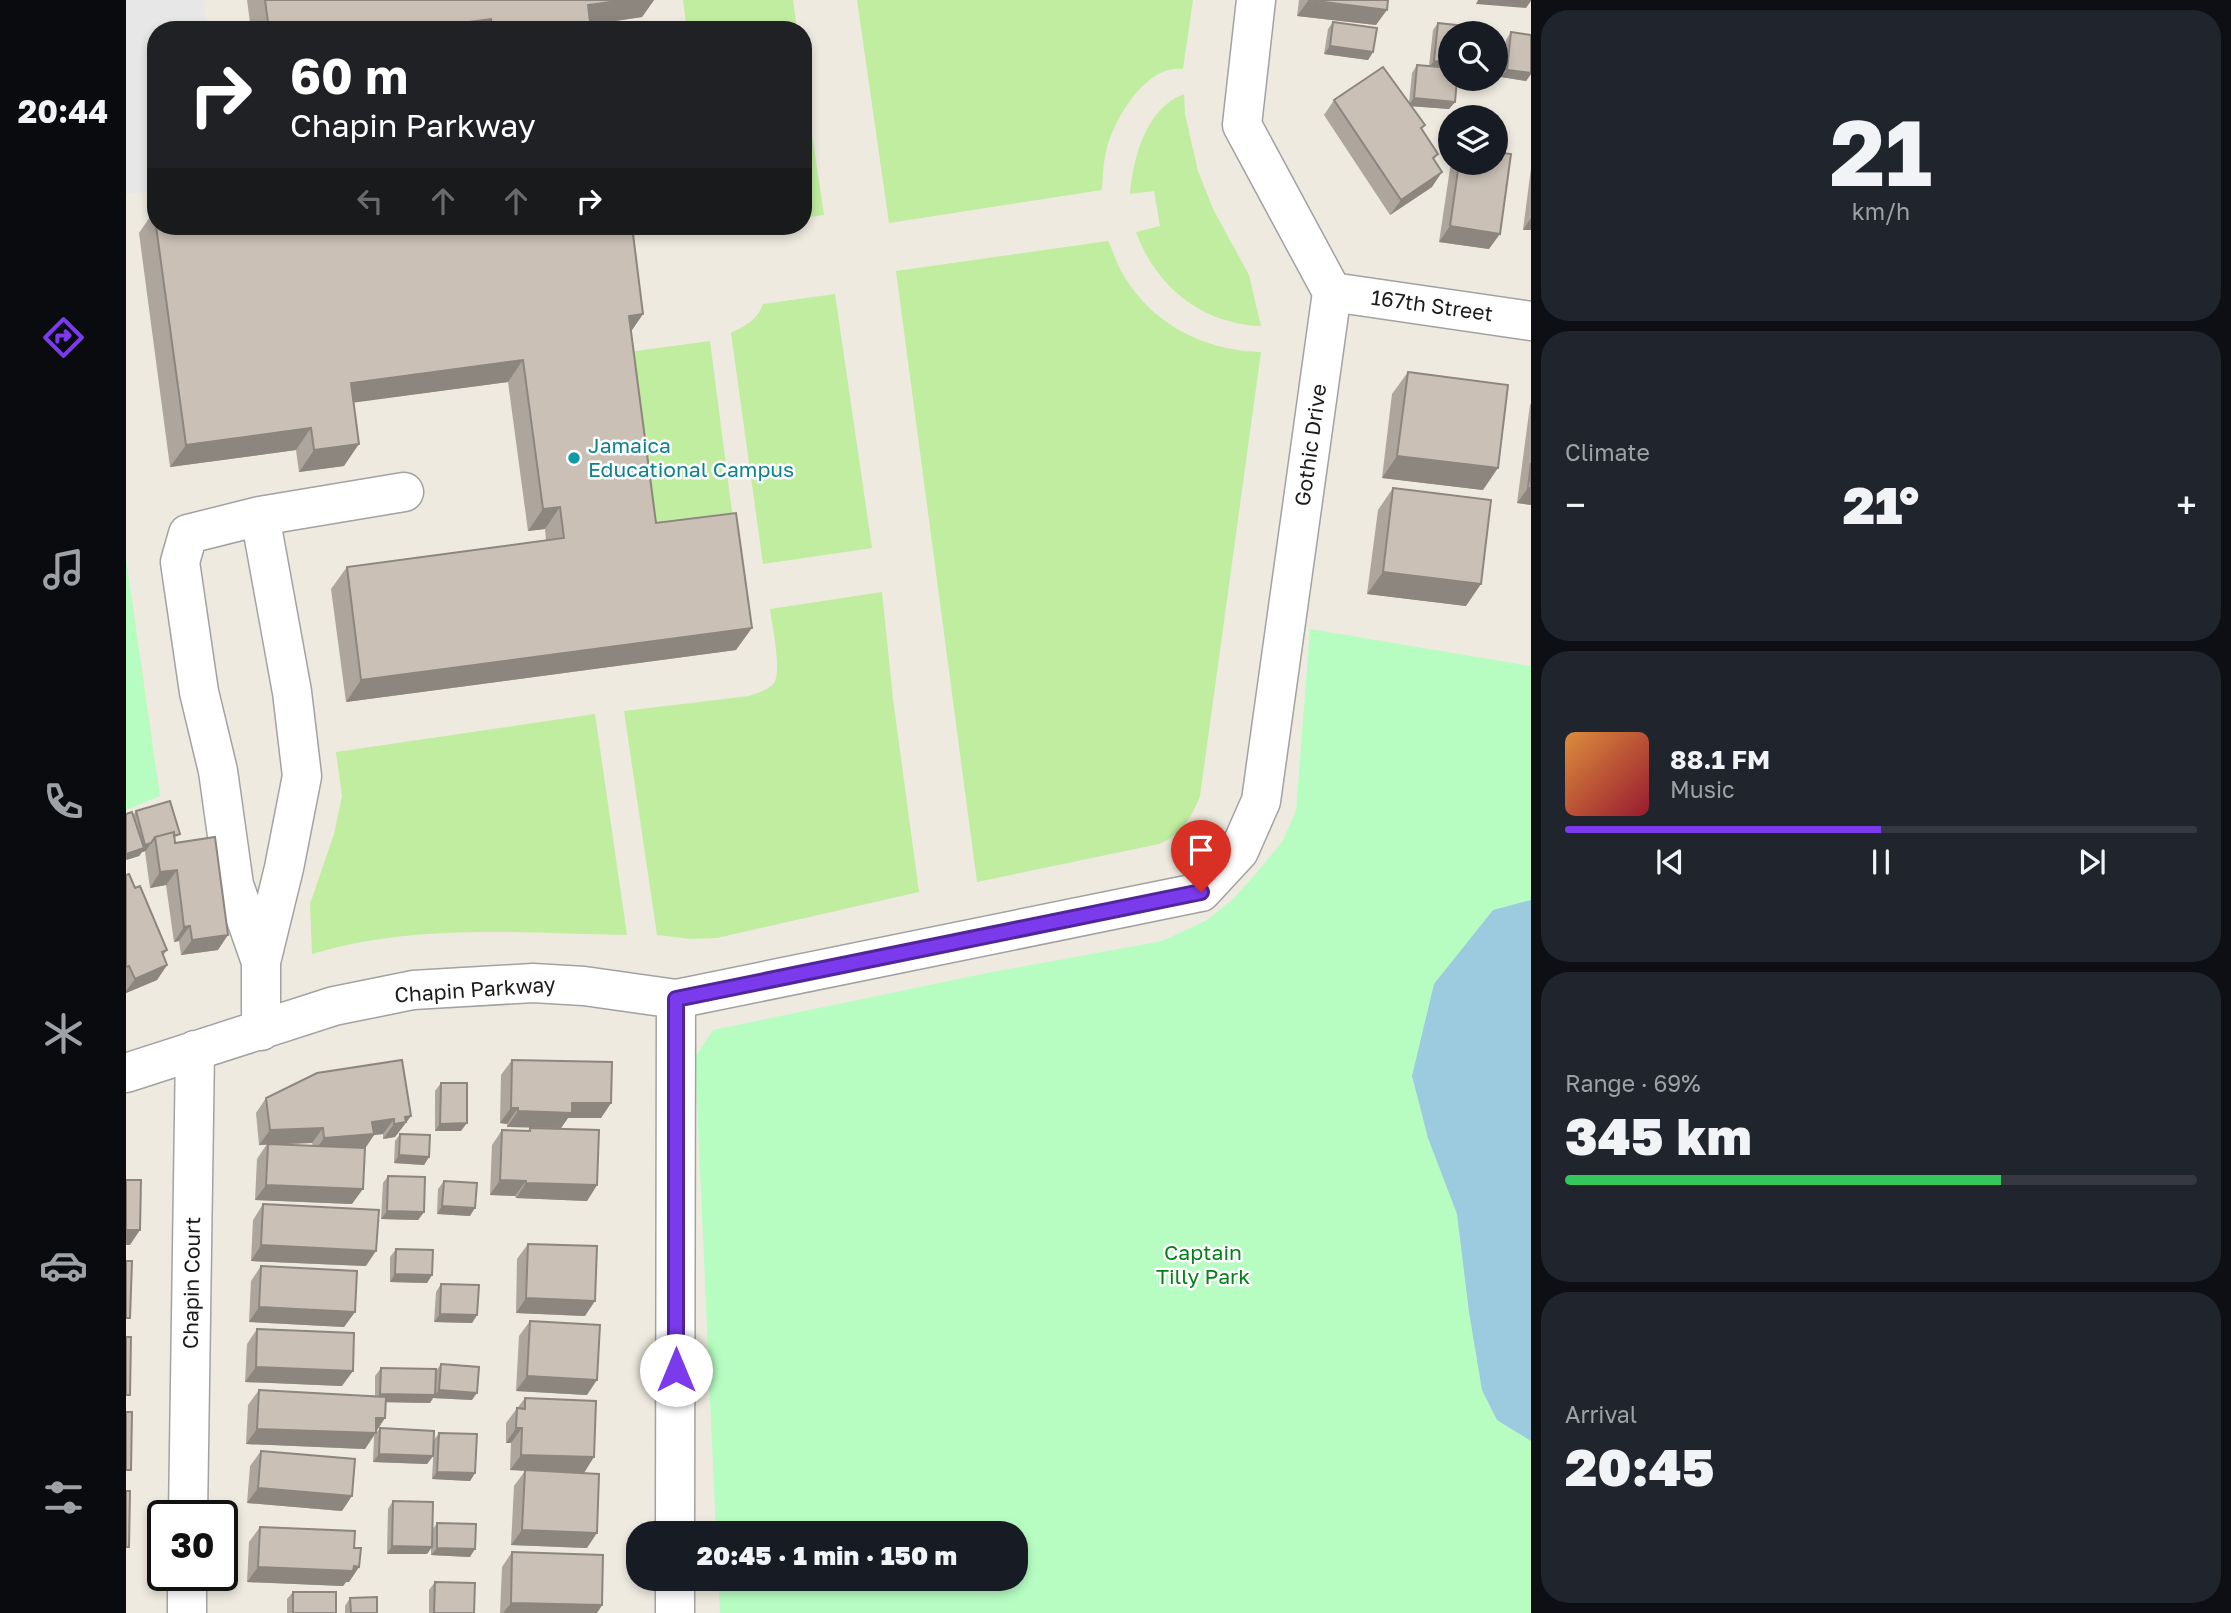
<!DOCTYPE html>
<meta charset="utf-8">
<style>
:root{--surface:#171b24;--page:#20242c;--text:#f1f3f6;--muted:#9ea1a6;--line:#363941;--accent:#7c3aed}
body{margin:0;font-family:"Golos Text",sans-serif;background:var(--page);color:var(--text);height:100vh;display:flex;flex-direction:column;font-size:26px;white-space:nowrap}
*{box-sizing:border-box;margin:0}
p{font-size:23px;color:var(--muted)}
.icon{flex:none;width:38px;height:38px;fill:none;stroke:currentColor;stroke-width:2;stroke-linecap:round;stroke-linejoin:round}
.map{position:relative;flex:1;overflow:hidden}
.details{display:flex;flex-direction:column;gap:10px;padding:10px;background:#0d0f14;width:700px}
.details>*{flex:none}
.top-card{position:absolute;left:21px;top:21px;width:665px;height:214px;border-radius:28px;box-shadow:0 4px 10px #0003;background:#202124;color:#fff;overflow:hidden}
.buttons{position:absolute;left:1312px;top:21px;display:grid;gap:14px}
.buttons a{display:grid;place-items:center;width:70px;height:70px;border-radius:50%;background:var(--surface);box-shadow:0 4px 10px #0003;font-size:35px}
.speed{position:absolute;left:21px;top:1500px;display:flex;gap:14px;font-size:35px;font-weight:700;text-align:center}
.speed>*{display:grid;place-content:center;width:91px;height:91px;border-radius:50%;background:var(--surface);box-shadow:0 4px 10px #0003;line-height:1}
.speed .limit{border:4px solid #111;border-radius:10px;background:#fff;color:#111}
.pin{position:absolute;display:grid;place-items:center;width:60px;height:60px;color:#fff;margin:-72px -30px;border-radius:50% 50% 50% 0;rotate:-45deg;box-shadow:0 0 7px #0007}
.pin .icon{rotate:45deg}
.me{position:absolute;width:77px;margin:-38px;rotate:0deg;stroke-linejoin:round;filter:drop-shadow(0 0 5px #0008)}
.turn{display:flex;align-items:center;gap:24px;height:147px;padding:0 28px;font-size:32px}
.turn .icon{width:91px;height:91px;stroke-width:2.5}
.turn b{display:block;font-size:49px;line-height:60px}
.lanes{display:flex;align-items:center;height:66px;padding:0 28px;background:#0003;justify-content:center;gap:35px;direction:ltr}
.lanes .off{opacity:.35}
.big{font-size:52px;font-weight:800;line-height:1.1}
.details .card{flex:1;display:flex;flex-direction:column;justify-content:center;gap:10px;min-width:0;padding:0 24px;border-radius:28px;background:var(--page)}
.details .dial{align-items:center;gap:0}
.dial b{font-size:91px;line-height:1}
.song{display:flex;align-items:center;gap:21px}
.cover{width:84px;height:84px;border-radius:10px;background:linear-gradient(135deg,hsl(30 70% 55%),hsl(350 70% 35%))}
.played{height:7px;border-radius:4px;background:linear-gradient(90deg,var(--accent) 50%,var(--line) 50%)}
.keys{display:flex;justify-content:space-around;direction:ltr}
.heat{display:flex;justify-content:space-between;align-items:center;font-size:38px;direction:ltr}
.charge{height:10px;border-radius:5px;background:linear-gradient(90deg,#34c759 69%,var(--line) 0)}
.trip{position:absolute;left:500px;top:1521px;width:402px;height:70px;border-radius:28px;background:var(--surface);box-shadow:0 4px 10px #0003;font-weight:800;line-height:70px;text-align:center}
main{display:flex;flex:1;min-height:0}
.tabs{display:flex;flex-direction:column;width:126px;justify-content:space-around;align-items:center;background:#090b0e;color:var(--muted)}
.tabs .icon{width:49px;height:49px}
.tabs .current{color:var(--accent)}
.tabs b{font-size:32px;color:var(--text)}
.map>svg:first-child{display:block}
.grass{fill:#c0eda0}
.park{fill:#b7fdc2}
.parking{fill:#e7e7e7}
.water{fill:#9ccbdf}
.lines{fill:none;stroke-linecap:round;stroke-linejoin:round}
.minor-casing{stroke:#a2a2a2;stroke-width:41}
.minor{stroke:#fff;stroke-width:38}
.wall{fill:#aea59d;fill-rule:evenodd}
.shaded-wall{fill:#8d867f}
.building{fill:#cac0b6;stroke:#8d867f;stroke-width:2}
.route-casing{stroke:#51269a;stroke-width:18}
.route{stroke:#7c3aed;stroke-width:12}
.culture-dot{fill:#0f9aa8;stroke:#fff;stroke-width:2.5}
.labels{text-anchor:middle;stroke-width:5;stroke-linejoin:round;paint-order:stroke}
.street-label{font-size:21px;fill:#1b1b1b;stroke:#fff}
.culture-label{font-size:21px;fill:#0d838f;stroke:#fff;text-anchor:start}
.park-label{font-size:21px;fill:#037f17;stroke:#fff}
</style>
<main>
<nav class="tabs">
<b>20:44</b>
<svg class="icon current" aria-label="directions" viewBox="0 0 24 24"><path d="M12 3l9 9-9 9-9-9zM9 14v-3h6M13 9l2 2-2 2"/></svg>
<svg class="icon" aria-label="music" viewBox="0 0 24 24"><path d="M9 18V5l10-2v13"/><circle cx="6" cy="18" r="3"/><circle cx="16" cy="16" r="3"/></svg>
<svg class="icon" aria-label="phone" viewBox="0 0 24 24"><path d="M5 4h4l2 5-3 2q2 4 5 5l2-3 5 2v4C11 20 4 13 5 4z"/></svg>
<svg class="icon" aria-label="climate" viewBox="0 0 24 24"><path d="M12 3v18M4 7l16 10M4 17L20 7"/></svg>
<svg class="icon" aria-label="car" viewBox="0 0 24 24"><path d="M5 17H2v-5l4-1 3-4h7l3 4 3 1v5h-3M9 17h6M6 11h13"/><circle cx="7" cy="17" r="2"/><circle cx="17" cy="17" r="2"/></svg>
<svg class="icon" aria-label="filters" viewBox="0 0 24 24"><path d="M4 7h16M4 17h16"/><circle cx="9" cy="7" r="2"/><circle cx="15" cy="17" r="2"/></svg>
</nav>
<div class="map">
<svg width="1405" height="1613" viewBox="0 0 1405 1613">
<rect width="100%" height="100%" fill="#eeeadf"/>
<path class="grass" d="M557,0H667L671,30H561Z
M731,0H1067L1057,69C1020,64 987,120 980,152C977,164 977,177 976,190L763,223Z
M677,72L698,215L677,218Z
M1058,94L1059,114L1072,171L1087,209L1123,275L1135,326C1076,324 1030,287 1010,232L1034,226L1028,191L1004,194C1007,158 1020,108 1058,94Z
M982,241C988,253 991,265 998,276C1027,325 1080,351 1135,352L1074,796C1066,817 1055,835 1033,844L851,882L770,271Z
M709,294L746,548L637,564L605,333C621,325 631,320 637,304Z
M584,341L613,566L525,536L502,352Z
M756,592L767,699L793,892L591,938L565,939L531,935L498,711L623,696C631,693 643,690 648,683C656,671 646,625 644,609Z
M469,714L501,935C397,933 287,923 186,954L184,904L208,834L216,796L210,752Z"/>
<path class="park" d="M0,558L34,796L0,810Z
M1184,629L1405,666V1613H594L592,1579L891,1578V1533H590L569,1057L587,1030L861,973L1036,941L1081,920L1105,901L1127,877L1156,842L1170,811Z"/>
<path class="parking" d="M0,0H78L81,30H30V191L0,194Z"/>
<path class="water" d="M1405,900V1441L1371,1420L1356,1390L1343,1312L1331,1214L1302,1138L1286,1076L1308,984L1367,910Z"/>
<g class="lines">
<defs>
<path id="minor" d="M1206,292L1405,321
M134,516L166,692L176,776L158,868L135,962V1031
M135,962L108,885L92,771L73,692L54,562L62,534L134,516L278,492
M0,1073L208,1006L287,990L407,983L458,986L550,999L1075,892L1113,851L1135,801L1206,292L1116,125L1130,0
M62,1516L69,1050
M549,1533L550,999
M549,1578V1613
M61,1613V1575"/>
</defs>
<use href="#minor" class="minor-casing"/>
<use href="#minor" class="minor"/>
</g>
<path class="wall" d="M121,0H528L516,17L465,25V30H125Z
M1173,0H1262L1250,25L1171,16Z
M1207,22L1247,52L1242,60L1198,54L1202,29Z
M1312,23L1325,33L1329,102L1323,109L1285,106L1299,125L1296,129L1312,154L1308,159L1306,187L1264,215L1198,115L1208,100L1283,103L1286,73L1291,65L1303,66L1307,30Z
M1385,32L1405,35V74L1400,81L1375,77L1380,40Z
M1325,162L1370,163L1363,249L1313,242Z
M1405,168V230H1397Z
M28,211H30V226L517,314L505,331L530,523L610,650L220,702L205,589L221,567L420,540L419,529L402,531L382,382L228,402L218,466L173,472L170,450L44,467L13,233Z
M1282,372L1357,490L1256,478L1266,394Z
M1405,403V505L1391,503L1404,405Z
M1267,488L1340,606L1241,594L1252,510Z
M10,811L49,841L92,950L55,955L53,941L48,942L40,885L24,888L19,852L20,851L16,852L13,856L0,860V814L7,815Z
M0,875L9,888L41,950L37,956L41,965L31,980L0,993Z
M386,1060L485,1103L475,1118H442L435,1128L381,1127V1124L374,1123L375,1075Z
M315,1083L335,1131H309V1091Z
M140,1098L285,1116L269,1137L257,1139V1134L248,1135L239,1148L226,1204L129,1200L131,1159L141,1144L133,1145L130,1113ZM186,1143L187,1146L148,1144Z
M404,1128L471,1185L461,1201L390,1198L389,1196L364,1195L366,1145L376,1130L402,1131Z
M274,1134L303,1157L298,1165L268,1163L269,1141Z
M262,1176L298,1212L292,1220L255,1219L257,1183Z
M318,1181L344,1216L311,1214L312,1189Z
M137,1204L240,1266L125,1261L127,1220Z
M402,1244L459,1316L390,1313L391,1259Z
M270,1249L306,1275L301,1283L264,1282V1257Z
M135,1266L229,1312L218,1327L123,1322L125,1281Z
M315,1284L351,1315L346,1323L308,1322L310,1292Z
M404,1321L461,1395L390,1391L393,1336Z
M131,1329L216,1386L119,1382L121,1344Z
M315,1364L346,1400L307,1398L304,1403L260,1402L250,1433L239,1449L120,1444L122,1405L133,1390L249,1396V1376L255,1368L310,1371Z
M399,1398L458,1473L415,1471L461,1548L385,1545L388,1486L399,1471L384,1470L385,1443H380V1423Z
M254,1428L307,1456L301,1464L247,1462L248,1436Z
M313,1433L349,1473L344,1481L306,1479L308,1440Z
M135,1451L216,1511L121,1503L124,1466Z
M267,1501L307,1529L311,1523L344,1557L305,1555V1548L301,1554H261L262,1509Z
M134,1527L228,1548L233,1567L223,1582H220L217,1586L121,1582L123,1542Z
M386,1552L476,1605L471,1613H374L376,1567Z
M309,1582L348,1613H303V1590Z
M167,1592L210,1613H161V1599Z
M224,1598L251,1613H219V1606Z"/>
<path class="shaded-wall" d="M498,0H528L516,17L446,27L462,5Z
M1352,0H1405V1L1400,8L1350,4Z
M1182,1L1261,10L1250,25L1171,16Z
M365,19L357,30H282Z
M1204,46L1247,52L1242,60L1198,54Z
M1308,61L1325,63V72L1302,69Z
M1381,70L1405,73V74L1400,81L1375,77Z
M1288,98L1329,102L1323,109L1282,106Z
M1316,172L1306,187L1264,215L1275,200Z
M1405,218V230H1397Z
M1324,226L1374,234L1363,249L1313,242Z
M517,314L502,336L503,316Z
M397,360L382,382L210,405L225,383Z
M185,428L170,450L44,467L60,445Z
M233,444L218,466L173,472L188,450Z
M1271,456L1372,468L1357,490L1256,478Z
M1402,488H1405V505L1391,503Z
M434,507L419,529L402,531L417,509Z
M1257,572L1355,584L1340,606L1241,594Z
M626,628L610,650L220,702L235,680Z
M25,843L20,851L16,852L13,856L0,860V854L17,848L19,845Z
M51,870L40,885L24,888L34,872Z
M64,926L53,941L48,942L58,927Z
M102,935L92,950L55,955L66,940Z
M41,965L31,980L0,993V991L9,979Z
M446,1103H485L475,1118H442L435,1128L381,1127L392,1111Z
M385,1108H392L381,1124L374,1123Z
M285,1116L269,1137L257,1139L268,1124L279,1117Z
M268,1119L257,1134L248,1135L238,1150L187,1153L198,1138L246,1122Z
M341,1123L335,1131H309L314,1124Z
M197,1128L186,1143L133,1145L144,1130Z
M273,1155L303,1157L298,1165L268,1163Z
M374,1180L400,1181L389,1196L364,1195Z
M400,1183L471,1185L461,1201L390,1198Z
M140,1185L237,1189L226,1204L129,1200Z
M316,1206L349,1208L344,1216L311,1214Z
M261,1211L298,1212L292,1220L255,1219Z
M0,1230H14L4,1245H0Z
M135,1245L250,1251L240,1266L125,1261Z
M269,1274L306,1275L301,1283L264,1282Z
M400,1298L469,1301L459,1316L390,1313Z
M133,1307L229,1312L218,1327L123,1322Z
M314,1314L351,1315L346,1323L308,1322Z
M130,1367L227,1371L216,1386L119,1382Z
M401,1376L471,1380L461,1395L390,1391Z
M313,1390L351,1393L346,1400L307,1398L304,1403L248,1402L254,1394L309,1395Z
M250,1418H259L239,1449L120,1444L131,1429Z
M390,1428H396L385,1443H380Z
M253,1454L307,1456L301,1464L247,1462Z
M395,1455L468,1457L458,1473L384,1470Z
M311,1472L349,1473L344,1481L306,1479Z
M132,1488L226,1496L216,1511L121,1503Z
M396,1530L471,1533L461,1548L385,1545Z
M266,1546L306,1547L301,1554H261Z
M311,1548L349,1549L344,1557L305,1555Z
M228,1566L233,1567L223,1582H220L217,1586L121,1582L132,1567Z
M385,1603L476,1605L471,1613H377Z"/>
<path class="building" d="M139,0H498L462,5L465,30H367L365,19L282,30H143Z
M1182,0H1262L1261,10Z
M1207,22L1251,28L1247,52L1204,46Z
M1312,23L1339,26L1338,33H1325V63L1308,61Z
M1385,32L1405,35V73L1381,70Z
M1291,65L1325,68V79H1331L1329,102L1288,98Z
M1257,67L1299,125L1295,128L1312,154L1307,158L1316,172L1275,200L1208,100Z
M1370,152L1385,154L1374,234L1324,226L1333,163H1370Z
M30,226H506L517,314L503,316L530,523L610,513L626,628L235,680L221,567L438,538L434,507L417,509L397,360L225,383L233,444L188,450L185,428L60,445Z
M1282,372L1382,385L1372,468L1271,456Z
M1405,463V488H1402Z
M1267,488L1365,500L1355,584L1257,572Z
M44,801L54,834L48,836V832L29,837L25,843L19,845L10,811Z
M6,812L18,848L0,854V814Z
M48,832L49,843L89,837L102,935L66,940L64,926L58,927L51,870L34,872L29,837Z
M3,874L9,888L14,886L41,950L36,952L41,965L9,979L3,966L0,967V875Z
M276,1060L285,1116L279,1117L280,1122L268,1124V1119L246,1122L248,1134L198,1138L197,1128L144,1130L140,1098L191,1073Z
M386,1060L486,1062L485,1103H446V1113L392,1111V1108H385Z
M315,1083H341V1123L314,1124Z
M404,1128L473,1130L471,1185L400,1183V1181L374,1180L376,1130L404,1131Z
M274,1134L304,1135L303,1157L273,1155Z
M142,1144L239,1148L237,1189L140,1185Z
M262,1176L299,1177L298,1212L261,1211Z
M0,1180H15L14,1230H0Z
M318,1181L351,1183L349,1208L316,1206Z
M137,1204L253,1210L250,1251L135,1245Z
M402,1244L471,1246L469,1301L400,1298Z
M270,1249L307,1250L306,1275L269,1274Z
M0,1261H6L4,1318H0Z
M135,1266L231,1271L229,1312L133,1307Z
M315,1284L353,1285L351,1315L314,1314Z
M404,1321L474,1325L471,1380L401,1376Z
M131,1329L228,1333L227,1371L130,1367Z
M0,1337H5L4,1395H0Z
M315,1364L353,1367L351,1393L313,1390Z
M255,1368L310,1369L309,1395L254,1394Z
M133,1390L260,1397L259,1418H250V1433L131,1429Z
M399,1398L470,1401L468,1457L395,1455L396,1428H390L391,1408L399,1409Z
M0,1412H6L5,1470H0Z
M254,1428L308,1431L307,1456L253,1454Z
M313,1433L351,1434L349,1473L311,1472Z
M135,1451L229,1459L226,1496L132,1488Z
M399,1470L473,1474L471,1533L396,1530Z
M0,1491H4L3,1547H0Z
M267,1501L307,1502L306,1547L266,1546Z
M311,1523L350,1524L349,1549L311,1548Z
M134,1527L229,1531L228,1548H235L233,1567L228,1566L227,1571L132,1567Z
M386,1552L477,1555L476,1605L385,1603Z
M309,1582L349,1583L348,1613H308Z
M167,1592H210V1613H167Z
M251,1597V1613H225L224,1598Z"/>
<g class="lines">
<defs>
<path id="route" d="M550,1370V999L1075,892"/>
</defs>
<use href="#route" class="route-casing"/>
<use href="#route" class="route"/>
</g>
<circle class="culture-dot" cx="448" cy="458" r="7"/>
<g class="labels">
<g class="street-label">
<text transform="translate(1306 306) rotate(8)" y="7">167th Street</text>
<text transform="translate(1185 445) rotate(-82)" y="7">Gothic Drive</text>
<text transform="translate(349 990) rotate(-4)" y="7">Chapin Parkway</text>
<text transform="translate(66 1283) rotate(-89)" y="7">Chapin Court</text>
</g>
<g class="culture-label">
<text x="462" y="453">Jamaica<tspan x="462" dy="24">Educational Campus</tspan></text>
</g>
<g class="park-label">
<text x="1077" y="1260">Captain<tspan x="1077" dy="24">Tilly Park</tspan></text>
</g>
</g>
</svg>
<div class="buttons">
<a><svg class="icon" aria-label="search" viewBox="0 0 24 24"><circle cx="10" cy="10" r="6"/><path d="M15 15l6 6"/></svg></a>
<a><svg class="icon" aria-label="layers" viewBox="0 0 24 24"><path d="M12 4l9 5-9 5-9-5zM3 14l9 5 9-5"/></svg></a>
</div>
<div class="speed"><div class="limit">30</div></div>
<div class="pin" style="left:1075px;top:892px;background:#d93025"><svg class="icon" aria-label="arrive" viewBox="0 0 24 24"><path d="M6 21V4h12l-3 4 3 4H6"/></svg></div>
<svg class="me" style="left:550px;top:1370px" viewBox="-20 -20 40 40"><circle r="19" fill="#fff"/><path d="M0-13L10 11 0 6-10 11z" fill="#7c3aed"/></svg>
<div class="trip">20:45 · 1 min · 150 m</div>
<div class="top-card">
<div class="turn"><svg class="icon" aria-label="right" viewBox="0 0 24 24"><path d="M7 20v-9h11M14 6l5 5-5 5"/></svg><div><b>60 m</b>Chapin Parkway</div></div>
<div class="lanes"><svg class="icon off" aria-label="left" viewBox="0 0 24 24"><path d="M17 20v-9H6M10 6l-5 5 5 5"/></svg><svg class="icon off" aria-label="ahead" viewBox="0 0 24 24"><path d="M12 20V5M6 11l6-6 6 6"/></svg><svg class="icon off" aria-label="ahead" viewBox="0 0 24 24"><path d="M12 20V5M6 11l6-6 6 6"/></svg><svg class="icon" aria-label="right" viewBox="0 0 24 24"><path d="M7 20v-9h11M14 6l5 5-5 5"/></svg></div>
</div>
</div>
<section class="details">
<div class="card dial"><b>21</b><p>km/h</p></div>
<div class="card"><p>Climate</p>
<div class="heat"><a>−</a><b class="big">21°</b><a>+</a></div>
</div>
<div class="card">
<div class="song"><i class="cover"></i><div><b>88.1 FM</b><p>Music</p></div></div>
<div class="played"></div>
<div class="keys"><svg class="icon" aria-label="previous" viewBox="0 0 24 24"><path d="M18 5L8 12l10 7zM5 5v14"/></svg><svg class="icon" aria-label="pause" viewBox="0 0 24 24"><path d="M8 5v14M16 5v14"/></svg><svg class="icon" aria-label="next" viewBox="0 0 24 24"><path d="M6 5l10 7-10 7zM19 5v14"/></svg></div>
</div>
<div class="card"><p>Range · 69%</p><b class="big">345 km</b><div class="charge"></div></div>
<div class="card"><p>Arrival</p><b class="big">20:45</b></div>
</section>
</main>
